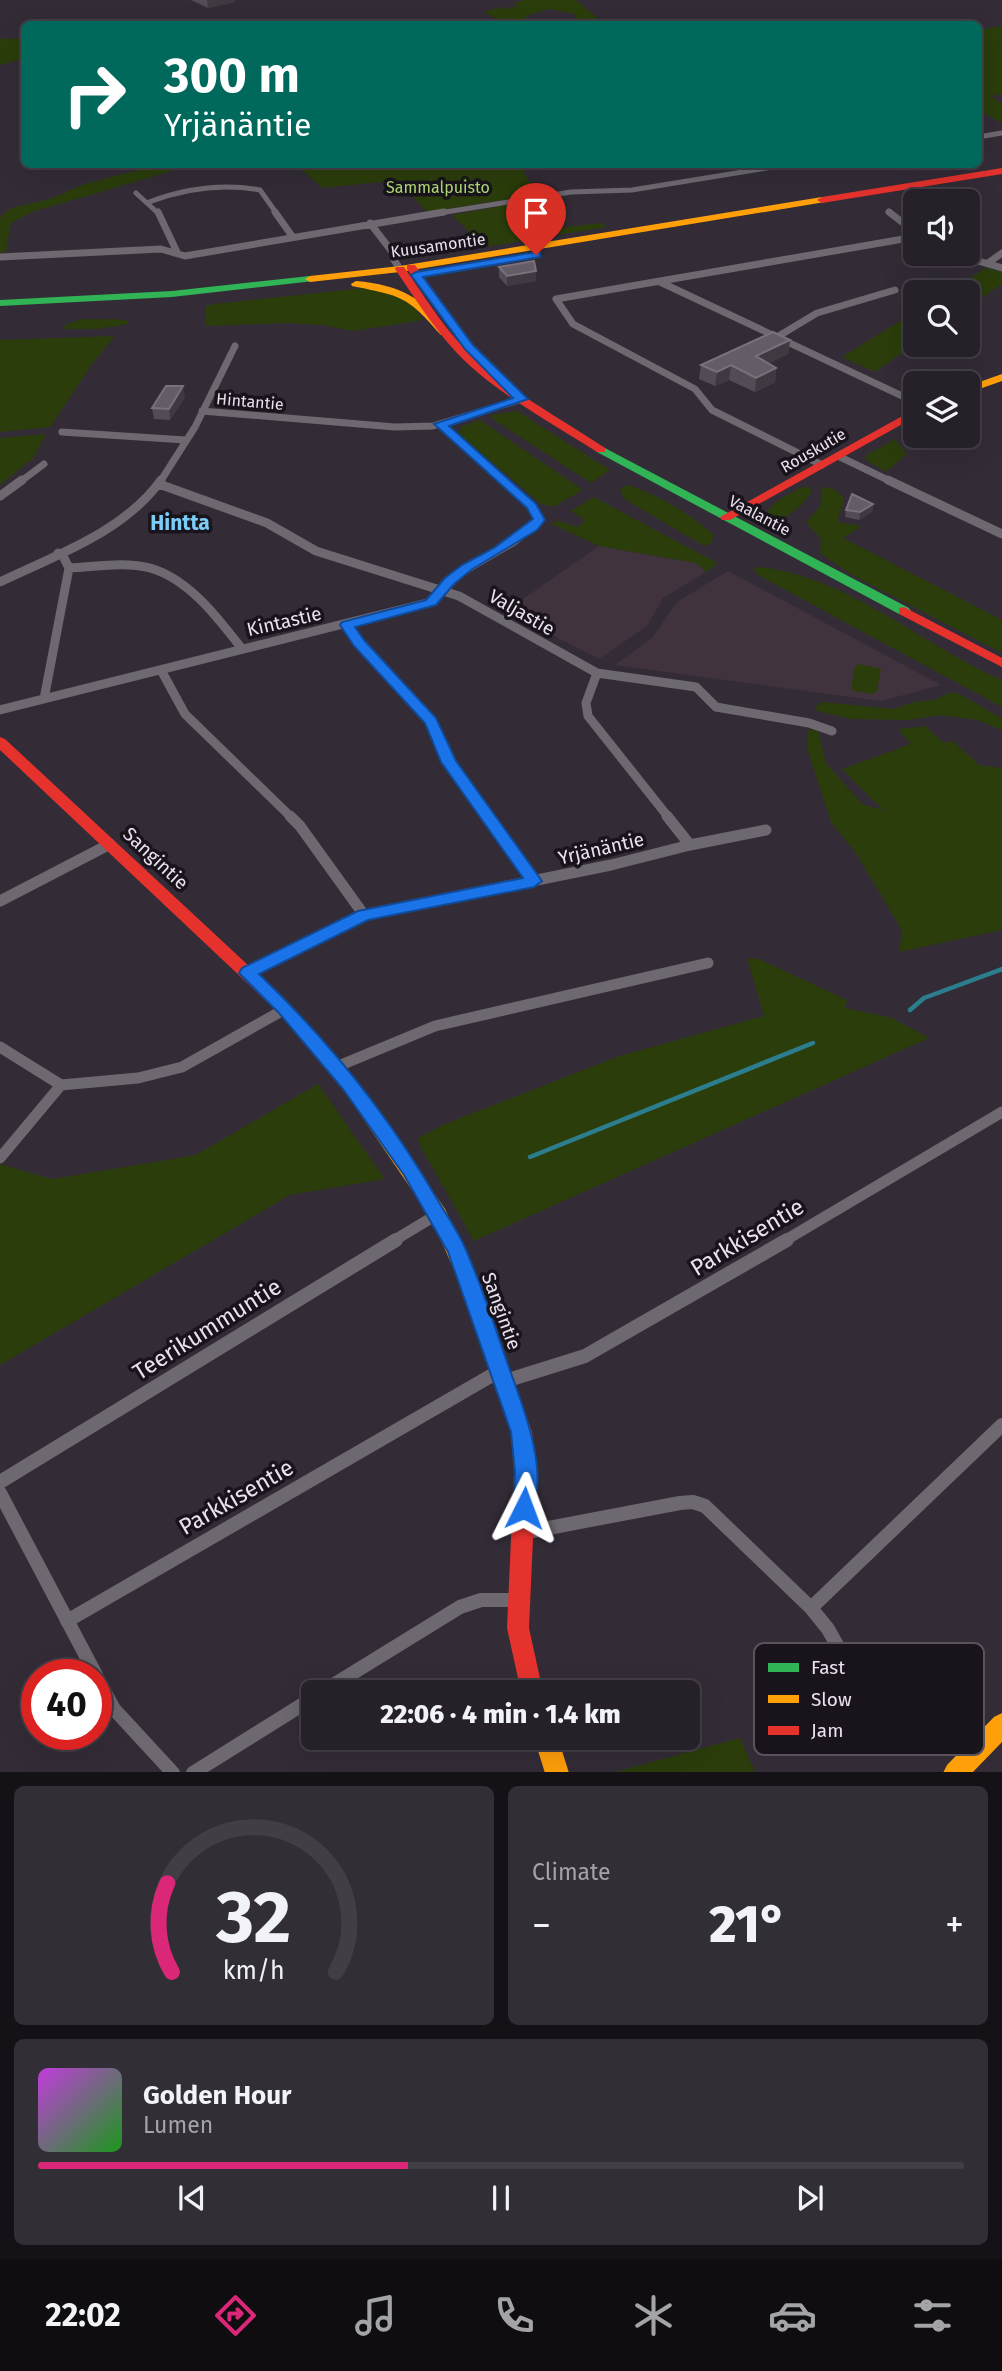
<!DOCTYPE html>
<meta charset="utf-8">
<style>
:root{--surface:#262129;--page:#322e35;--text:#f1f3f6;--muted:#a4a3a8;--line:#423e46;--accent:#db2777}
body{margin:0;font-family:"Fira Sans",sans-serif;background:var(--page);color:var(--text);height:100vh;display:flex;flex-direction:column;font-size:26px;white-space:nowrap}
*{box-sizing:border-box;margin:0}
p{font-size:23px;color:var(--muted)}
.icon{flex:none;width:38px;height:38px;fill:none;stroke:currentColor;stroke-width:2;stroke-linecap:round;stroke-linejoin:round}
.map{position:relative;height:1772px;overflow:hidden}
.side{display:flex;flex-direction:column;gap:14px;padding:14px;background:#151217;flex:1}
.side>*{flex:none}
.guide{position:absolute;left:21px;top:21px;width:961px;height:147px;border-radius:10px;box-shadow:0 7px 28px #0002,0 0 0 2px var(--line);background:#00695c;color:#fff;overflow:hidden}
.buttons{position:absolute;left:903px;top:189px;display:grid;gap:14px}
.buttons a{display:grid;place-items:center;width:77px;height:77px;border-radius:10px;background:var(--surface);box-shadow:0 7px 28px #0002,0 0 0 2px var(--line);font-size:35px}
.speed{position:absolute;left:21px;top:1659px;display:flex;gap:14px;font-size:35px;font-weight:700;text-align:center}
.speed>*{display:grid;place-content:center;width:91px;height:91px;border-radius:50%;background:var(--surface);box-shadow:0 7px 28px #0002,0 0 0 2px var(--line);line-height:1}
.speed .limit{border:10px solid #d22;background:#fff;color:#111}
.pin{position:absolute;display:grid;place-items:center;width:60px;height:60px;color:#fff;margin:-72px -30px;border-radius:50% 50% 50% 0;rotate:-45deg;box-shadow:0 0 7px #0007}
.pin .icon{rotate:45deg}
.me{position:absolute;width:77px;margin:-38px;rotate:3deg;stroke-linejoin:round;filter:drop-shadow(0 0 5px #0008)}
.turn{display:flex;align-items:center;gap:24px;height:147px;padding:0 28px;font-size:32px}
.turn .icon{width:91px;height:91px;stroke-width:2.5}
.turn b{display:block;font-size:49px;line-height:60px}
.big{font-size:52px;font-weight:800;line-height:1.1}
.side .widget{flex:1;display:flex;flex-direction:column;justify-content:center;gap:10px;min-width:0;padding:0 24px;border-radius:10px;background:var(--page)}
.side .dial{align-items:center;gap:0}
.dial svg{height:182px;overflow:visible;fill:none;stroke:var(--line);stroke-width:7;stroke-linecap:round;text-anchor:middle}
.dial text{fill:var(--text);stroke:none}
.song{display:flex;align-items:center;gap:21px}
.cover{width:84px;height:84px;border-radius:10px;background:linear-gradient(135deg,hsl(290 70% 55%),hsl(120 70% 35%))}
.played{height:7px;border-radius:4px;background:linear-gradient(90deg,var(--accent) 40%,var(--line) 40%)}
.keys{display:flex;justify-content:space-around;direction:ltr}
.heat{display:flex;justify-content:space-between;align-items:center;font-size:38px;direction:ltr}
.side .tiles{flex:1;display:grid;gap:14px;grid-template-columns:1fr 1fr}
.widget:last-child{grid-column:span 2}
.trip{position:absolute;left:301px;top:1680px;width:399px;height:70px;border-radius:10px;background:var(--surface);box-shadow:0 7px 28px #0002,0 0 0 2px var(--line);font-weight:800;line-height:70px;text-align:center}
.menu{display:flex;height:112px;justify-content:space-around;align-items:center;background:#0f0d10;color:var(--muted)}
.menu .icon{width:49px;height:49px}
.menu .active{color:var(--accent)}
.menu b{font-size:32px;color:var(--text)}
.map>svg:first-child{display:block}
.education{fill:#41333e}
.green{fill:#2b3d0b}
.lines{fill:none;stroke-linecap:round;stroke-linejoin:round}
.stream{stroke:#2c7e8e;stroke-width:4.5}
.street-far4{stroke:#6e6871;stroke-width:5}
.street-far3{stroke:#6e6871;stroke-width:7}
.street-far2{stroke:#6e6871;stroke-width:9}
.street-far1{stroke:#6e6871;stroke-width:11}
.street{stroke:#6e6871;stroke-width:14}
.fast{fill:#30b455;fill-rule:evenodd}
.slow{fill:#ff9f0a;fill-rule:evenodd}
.jam{fill:#e5322d;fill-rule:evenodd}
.wall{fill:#534c56}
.shaded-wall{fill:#403942}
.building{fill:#645c66;stroke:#79717c;stroke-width:2}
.route{fill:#1a73e8;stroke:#114b97;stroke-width:2}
.labels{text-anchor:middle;stroke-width:7;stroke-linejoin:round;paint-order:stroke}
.far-park-label{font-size:16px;fill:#aedb76;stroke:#19141c}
.far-street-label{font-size:16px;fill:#eae2ef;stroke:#19141c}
.street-label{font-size:19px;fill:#eae2ef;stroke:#19141c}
.far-district-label{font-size:21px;font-weight:bold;fill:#7bccf7;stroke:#19141c}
.near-street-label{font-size:23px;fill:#eae2ef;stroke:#19141c}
.key{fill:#19141c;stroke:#58525b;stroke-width:2}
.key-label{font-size:19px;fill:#eae2ef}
</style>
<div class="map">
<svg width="1002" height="1773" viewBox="0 0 1002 1773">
<rect width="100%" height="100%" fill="#332c37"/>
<path class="education" d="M599,546L696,563L706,572L663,598L647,626L599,659L506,611Z
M728,571L941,685L881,701L615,665L653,637L677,602Z"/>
<path class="green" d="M525,0H576L603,23L570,24L577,19L574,14L549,9L526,16L527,21L534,24L504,23L484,12L501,7L506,9L518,6L514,3Z
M1002,26V94L991,96L1002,104V123L978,110V30Z
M24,38V59L0,65V39Z
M157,165H192L32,212L11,223L6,252L0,253V217L11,208L50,199L85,184Z
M284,165H528L523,172L539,194L427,212L398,180L322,188L303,171Z
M530,201L551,229L600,223L607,227L485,247L452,215Z
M986,268L1002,272V284L968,307V292H946Z
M373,287L408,297L423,320L354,331L322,325L286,323L205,326L206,306L215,304Z
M915,312V344L875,372L842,357Z
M81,319C96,320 113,318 128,321V324L98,329H64L65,325Z
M115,336L92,364L50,427L0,432V340Z
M517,411L610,470L591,483L491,418V415Z
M480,420L583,490L553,507L541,504L459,434L462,426Z
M46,434L33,458L0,485V438Z
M895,439L907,454L886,472L866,460L865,456Z
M629,485C660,496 687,512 713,534L712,543L704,546L623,498L620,488Z
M802,487H809L812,491C803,506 786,520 768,523L765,516C772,501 787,495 802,487Z
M825,487L836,490L844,499L837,522L862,526L843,538L1002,620V653L852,575L820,553L821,539L806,522L820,507L822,488Z
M594,497L717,563L706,572L696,563L599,546L550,523L559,521L578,527L585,520L571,511Z
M760,567C851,578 920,644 1002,680V707L758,575L753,569Z
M859,664L881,669L877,691L873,694L854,691L851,688L855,666Z
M953,692C960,693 991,713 1002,718V730L977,720L941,715L908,720L851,719L814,710L821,702L893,709L914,702L934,700Z
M925,726L944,743L953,741L979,765L1002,768V930L899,952L902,930L855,852L831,822L808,752L807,729L818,731L826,763L862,804L883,810L842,769L911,744L898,729Z
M747,958L759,959L847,1000L845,1008L892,1018L929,1038L474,1241L419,1144L418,1138L445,1124L619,1056L764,1016Z
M318,1084L385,1179L290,1195L0,1365V1164L52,1179L196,1155Z
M740,1738L755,1772H615Z"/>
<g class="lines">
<path class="stream" d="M910,1010L924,998L1002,969
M530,1157L813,1043"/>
<path class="street-far4" d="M978,137L1002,133
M136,193L159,214
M149,202C186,188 221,183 260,190L277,214
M889,212L891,214
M433,214L571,192L632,190L791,164"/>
<path class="street-far3" d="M158,212L177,252
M275,212L292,236
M889,212L915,232
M370,223L396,257L394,260L400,269
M954,254L1002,268
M0,257L161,249L185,256L444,212
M988,263L1002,253
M660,282L915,402
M777,337L817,313L895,290
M202,411L395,427L433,426L522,399
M440,424L505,482
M62,432L185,440
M838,456L892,482
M822,465L712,410L695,389L573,324L556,299L915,237
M20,482L44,464
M160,482L195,427L235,346"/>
<path class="street-far2" d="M888,480L1002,534
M159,484L267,523L316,551L459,596L597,673L696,687L716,707L809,723L832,731
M0,496L22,480
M69,568C95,567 124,561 150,568C189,579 218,618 242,649
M0,582C56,555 124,532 161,480
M347,625L359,643L431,721L449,762L489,818
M161,670L185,714L292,818
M597,673L586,703L588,716L669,818
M44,699L69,568L63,556L58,553
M0,710L431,602L461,572L514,541L539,520L532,506L503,480"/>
<path class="street-far1" d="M290,816L300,826L364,915
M488,816L534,881
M667,816L690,845
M0,901L110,844
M248,973L364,915L611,865L690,845L766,830
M0,1047L61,1085L138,1078L182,1067L285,1009
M336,1067L435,1026L708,963
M0,1158L61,1085
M393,1241L438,1214
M784,1241L1002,1112"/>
<path class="street" d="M505,1381L585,1356L787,1240
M0,1482L396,1240
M0,1493L96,1675
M522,1533L680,1503L693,1502L705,1506L811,1608L828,1629L882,1726
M811,1608L1002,1425
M67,1621L501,1370
M96,1676L114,1709L173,1773
M322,1692L460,1607L481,1600H517
M193,1773L313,1698"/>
<path class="fast" d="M310,276L315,279L314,281L172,297L0,306V300L172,291Z
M601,446L909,608L911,611L909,614H899L597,452L595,450Z"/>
<path class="slow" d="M822,197L827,200L825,202L400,272L310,282L305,279L310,276L400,266Z
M356,281C401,285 423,298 450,333L441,335C407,296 402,296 352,286L351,284Z
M1002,374V381L968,393V386Z
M347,1074L353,1076L445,1209L480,1283L521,1402L518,1409L511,1411L504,1409L460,1283L431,1218L341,1086L338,1081L341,1076Z
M1002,1713V1742L972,1773H943L947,1765L994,1717Z
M534,1738H558L569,1773H545Z"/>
<path class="jam" d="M1002,168V174L822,203L817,200L822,197Z
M407,265H415L473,344V348H465L407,269Z
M396,267H404C423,294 441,324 465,349C505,389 558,417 605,448V452H597C550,422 495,393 456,352C433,327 414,297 395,269Z
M915,409V417L730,520H722L720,517Z
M904,607L1002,658V667L899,614V608Z
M0,737L5,739L291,1005L353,1076L356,1081L353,1086L347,1088L341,1086L279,1013L0,750Z
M511,1393L518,1395L532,1432L536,1472L529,1628L543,1692H521L507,1628L514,1472L512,1432L501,1402L504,1395Z"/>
</g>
<path class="wall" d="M191,0H234L235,2L208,8Z
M499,267L536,271V281L507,286L499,277Z
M790,340L788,354L769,363L776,368L775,382L755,392L729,380L715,386L699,379L701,365Z
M185,397L170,420L154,419L152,408Z
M873,504L872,512L859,520L845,517L846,510Z"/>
<path class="shaded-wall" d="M207,0H234L235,2L208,8Z
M536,271V281L507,286V276Z
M790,340L788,354L755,371L756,356Z
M731,365L729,380L715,386L717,372Z
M776,368L775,382L755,392L756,378Z
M183,386L185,397L170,420L169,409Z
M873,504L872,512L859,520L860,512Z"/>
<path class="building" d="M534,261L536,271L507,276L499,267Z
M773,332L790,340L756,356L776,368L756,378L731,365L717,372L701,365Z
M166,386H183L169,409L152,408Z
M852,494L873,504L860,512L846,510Z"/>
<path class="route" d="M536,252L540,253V257L423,277L473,345L528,399L449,426L536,504L545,520L537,530L471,570L454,584L436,605L355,627L364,640L436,718L456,761L542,881L534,887L368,920L259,974C328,1040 389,1116 437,1199C447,1216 459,1233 466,1250C484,1291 497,1334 512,1376C526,1414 549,1475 531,1515L524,1518L516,1515L513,1508L515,1472L511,1432L448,1252L404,1175L343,1089L279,1013L239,973L242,968L358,911L523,878L441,762L425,723L354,646L340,625L342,622L426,600L445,578L462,565L494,548L533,519L527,508L434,424L513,398L465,349L411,275L416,272Z"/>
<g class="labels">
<g class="far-park-label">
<text x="438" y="193">Sammalpuisto</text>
</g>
<g class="far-street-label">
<text transform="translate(438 245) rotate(-8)" y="6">Kuusamontie</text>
<text transform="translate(250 401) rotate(5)" y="6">Hintantie</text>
<text transform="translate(813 450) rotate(-30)" y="6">Rouskutie</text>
<text transform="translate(760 515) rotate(28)" y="6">Vaalantie</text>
</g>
<g class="street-label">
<text transform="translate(522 612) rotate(30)" y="7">Valjastie</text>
<text transform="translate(284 621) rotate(-13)" y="7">Kintastie</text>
<text transform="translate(601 848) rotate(-13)" y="7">Yrjänäntie</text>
<text transform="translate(156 858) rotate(43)" y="7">Sangintie</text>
<text transform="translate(502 1311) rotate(70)" y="7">Sangintie</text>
</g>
<g class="far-district-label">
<text x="180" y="530">Hintta</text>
</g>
<g class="near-street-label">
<text transform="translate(747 1237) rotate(-31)" y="8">Parkkisentie</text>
<text transform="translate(207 1329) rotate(-32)" y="8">Teerikummuntie</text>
<text transform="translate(236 1497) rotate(-30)" y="8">Parkkisentie</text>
</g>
</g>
<rect x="754" y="1643" width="230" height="112" rx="10" class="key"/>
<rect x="768" y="1663" width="31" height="9" fill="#30b455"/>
<rect x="768" y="1695" width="31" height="8" fill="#ff9f0a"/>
<rect x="768" y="1726" width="31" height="9" fill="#e5322d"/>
<g class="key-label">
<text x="811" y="1674">Fast</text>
<text x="811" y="1706">Slow</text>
<text x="811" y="1737">Jam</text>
</g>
</svg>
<div class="buttons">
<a><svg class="icon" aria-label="sound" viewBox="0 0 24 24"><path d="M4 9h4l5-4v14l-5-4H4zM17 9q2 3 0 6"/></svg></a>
<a><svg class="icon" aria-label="search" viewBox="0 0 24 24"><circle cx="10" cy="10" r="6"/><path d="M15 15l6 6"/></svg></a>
<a><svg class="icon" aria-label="layers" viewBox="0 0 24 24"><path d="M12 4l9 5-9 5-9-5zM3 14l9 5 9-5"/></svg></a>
</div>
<div class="speed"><div class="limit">40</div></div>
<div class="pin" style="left:536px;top:255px;background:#d93025"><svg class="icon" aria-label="arrive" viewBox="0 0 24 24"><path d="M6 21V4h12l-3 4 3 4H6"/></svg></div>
<svg class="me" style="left:524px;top:1508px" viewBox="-20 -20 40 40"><path d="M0-17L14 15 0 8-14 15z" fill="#1a73e8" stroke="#fff" stroke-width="4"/></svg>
<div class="trip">22:06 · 4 min · 1.4 km</div>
<div class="guide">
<div class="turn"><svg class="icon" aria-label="right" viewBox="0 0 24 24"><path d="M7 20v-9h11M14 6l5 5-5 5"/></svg><div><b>300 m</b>Yrjänäntie</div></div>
</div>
</div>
<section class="side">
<div class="tiles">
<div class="widget dial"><svg viewBox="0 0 100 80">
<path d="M14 69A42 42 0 1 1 86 69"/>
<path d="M14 69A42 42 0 0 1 12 30" stroke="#db2777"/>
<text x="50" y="56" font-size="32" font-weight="700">32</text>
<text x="50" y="72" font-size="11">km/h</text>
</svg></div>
<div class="widget"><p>Climate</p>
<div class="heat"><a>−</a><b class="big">21°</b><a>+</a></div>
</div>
<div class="widget">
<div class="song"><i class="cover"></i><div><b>Golden Hour</b><p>Lumen</p></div></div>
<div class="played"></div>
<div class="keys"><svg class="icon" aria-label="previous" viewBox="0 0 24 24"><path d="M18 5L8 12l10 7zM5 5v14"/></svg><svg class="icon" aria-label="pause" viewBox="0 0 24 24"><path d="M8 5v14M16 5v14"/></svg><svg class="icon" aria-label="next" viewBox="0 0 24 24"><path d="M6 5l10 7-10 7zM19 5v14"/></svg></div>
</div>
</div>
</section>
<nav class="menu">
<b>22:02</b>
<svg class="icon active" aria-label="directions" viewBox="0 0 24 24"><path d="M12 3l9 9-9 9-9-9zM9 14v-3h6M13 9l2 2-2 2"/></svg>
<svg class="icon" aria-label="music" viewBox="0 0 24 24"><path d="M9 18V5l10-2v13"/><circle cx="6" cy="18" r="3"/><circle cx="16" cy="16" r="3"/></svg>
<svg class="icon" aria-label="phone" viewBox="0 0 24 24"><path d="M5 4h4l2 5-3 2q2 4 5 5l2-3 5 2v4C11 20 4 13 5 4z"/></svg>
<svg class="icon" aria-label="climate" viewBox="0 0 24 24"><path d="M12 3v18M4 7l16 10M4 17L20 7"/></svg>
<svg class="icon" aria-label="car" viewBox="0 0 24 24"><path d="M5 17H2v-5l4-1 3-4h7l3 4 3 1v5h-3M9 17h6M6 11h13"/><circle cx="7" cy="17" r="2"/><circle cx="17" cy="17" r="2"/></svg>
<svg class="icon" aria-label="filters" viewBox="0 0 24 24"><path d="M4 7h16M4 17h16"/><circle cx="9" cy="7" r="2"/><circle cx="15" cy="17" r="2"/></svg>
</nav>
